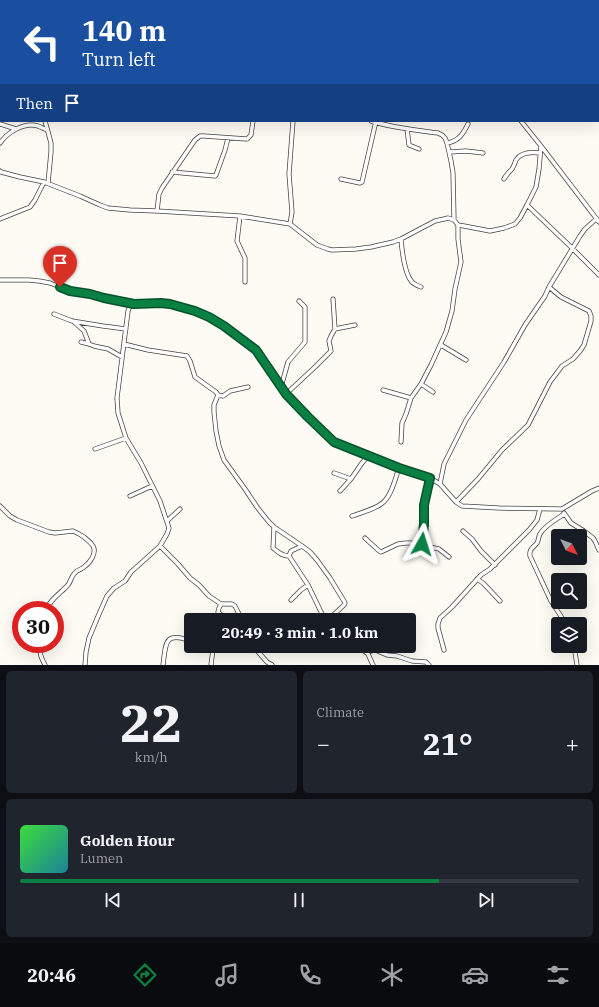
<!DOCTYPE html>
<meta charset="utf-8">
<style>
:root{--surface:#171b24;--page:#20242c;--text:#f1f3f6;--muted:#9ea1a6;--line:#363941;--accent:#0b8043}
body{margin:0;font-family:"IBM Plex Serif",serif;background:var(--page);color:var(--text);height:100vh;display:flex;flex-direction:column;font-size:15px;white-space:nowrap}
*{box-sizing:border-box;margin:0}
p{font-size:13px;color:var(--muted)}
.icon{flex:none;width:22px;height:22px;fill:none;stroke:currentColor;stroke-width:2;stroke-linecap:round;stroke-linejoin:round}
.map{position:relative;height:665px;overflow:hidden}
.sheet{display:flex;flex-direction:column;gap:6px;padding:6px;background:#0d0f14;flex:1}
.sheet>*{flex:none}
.banner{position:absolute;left:0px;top:0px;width:599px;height:122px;box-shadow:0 4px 16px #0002;background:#1a4fa0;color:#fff;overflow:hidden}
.needle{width:26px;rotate:132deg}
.controls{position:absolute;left:551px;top:529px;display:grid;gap:8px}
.controls a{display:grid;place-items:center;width:36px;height:36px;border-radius:4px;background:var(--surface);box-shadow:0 4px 16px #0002;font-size:20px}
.speed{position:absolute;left:12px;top:601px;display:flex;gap:8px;font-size:20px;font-weight:700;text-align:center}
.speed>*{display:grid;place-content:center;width:52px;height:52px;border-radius:50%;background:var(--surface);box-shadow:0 4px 16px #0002;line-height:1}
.speed .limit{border:6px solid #d22;background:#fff;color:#111}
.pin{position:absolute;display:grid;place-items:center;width:34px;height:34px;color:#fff;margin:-41px -17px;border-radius:50% 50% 50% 0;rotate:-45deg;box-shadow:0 0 4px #0007}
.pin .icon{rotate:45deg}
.me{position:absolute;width:44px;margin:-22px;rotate:6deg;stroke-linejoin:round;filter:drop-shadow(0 0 3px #0008)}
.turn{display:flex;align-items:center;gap:14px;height:84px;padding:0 16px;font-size:18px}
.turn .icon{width:52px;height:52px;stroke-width:2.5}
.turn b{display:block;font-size:28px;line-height:34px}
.then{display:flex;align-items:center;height:38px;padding:0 16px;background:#0003;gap:8px;font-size:15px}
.big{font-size:30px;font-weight:700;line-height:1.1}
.sheet .tile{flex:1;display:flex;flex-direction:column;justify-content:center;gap:6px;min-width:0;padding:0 14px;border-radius:6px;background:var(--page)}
.sheet .dial{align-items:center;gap:0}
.dial b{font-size:52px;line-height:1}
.song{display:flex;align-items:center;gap:12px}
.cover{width:48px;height:48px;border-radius:6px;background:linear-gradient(135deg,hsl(120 70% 55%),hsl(190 70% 35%))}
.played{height:4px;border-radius:2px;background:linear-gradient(90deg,var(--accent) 75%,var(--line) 75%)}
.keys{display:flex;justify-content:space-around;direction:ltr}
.heat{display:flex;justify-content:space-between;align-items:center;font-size:22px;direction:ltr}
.sheet .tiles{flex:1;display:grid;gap:6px;grid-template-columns:1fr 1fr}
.tile:last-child{grid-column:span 2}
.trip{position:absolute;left:184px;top:613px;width:232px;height:40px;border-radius:4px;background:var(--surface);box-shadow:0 4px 16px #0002;font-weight:700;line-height:40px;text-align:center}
.tab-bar{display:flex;height:64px;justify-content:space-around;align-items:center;background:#090b0e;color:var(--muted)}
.tab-bar .icon{width:28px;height:28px}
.tab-bar .on{color:var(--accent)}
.tab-bar b{font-size:18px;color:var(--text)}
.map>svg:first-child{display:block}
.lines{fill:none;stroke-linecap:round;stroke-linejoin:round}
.minor-casing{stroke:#434343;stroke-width:5}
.minor{stroke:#fff;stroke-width:3.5}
.route-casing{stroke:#07532c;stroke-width:10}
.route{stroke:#0b8043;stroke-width:7}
</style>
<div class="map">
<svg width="599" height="665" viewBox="0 0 599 665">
<rect width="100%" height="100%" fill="#fefbf4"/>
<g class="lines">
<defs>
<path id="minor" d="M22,0V1
M300,0L302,1
M383,0L385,1
M535,0L537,1
M249,1L250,0
M595,1L597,0
M598,21L599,22
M598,95L599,96
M45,121L51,143V152L48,183
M371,121C393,128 416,130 438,133L442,135L445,138L447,143L451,161L453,173L454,220
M521,121L541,146L599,222
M0,124L16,129
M407,129L409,145L419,149
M0,143C8,132 24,122 38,126C41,127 44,129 47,130
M447,143C459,141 463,134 468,124
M449,152L466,151L483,153
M0,171L1,172L20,177L44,182L80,196L100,205L108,208L130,210L157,211L240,216L290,224L317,245L328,249L332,250L356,249L371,247L393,242L401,239L435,221L444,219L448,218L454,220L458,225L464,226L490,231L504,228L515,224L520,218L527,205L536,187L539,169L541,146
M172,172L215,176L216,175L225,150L228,138
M341,179L360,183L362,182L376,121
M504,179C506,175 509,172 512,169C514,166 515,163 516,160C521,152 532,152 540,153
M527,205L572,248L599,275
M157,211L159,194L162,188L195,140L200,136H204L247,139L251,135L253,121
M240,216L237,241L245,258V282
M0,219L30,207L35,200L44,182
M596,219L585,229L580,236L549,287L545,296L525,325L504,362L466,420L444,464L440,484L456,502L462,506L499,508L562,509L592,491L599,488
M290,224L292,212L289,174L293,121
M401,239C402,251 404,273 412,282C415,285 418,286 421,287
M0,280H29L39,281L50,283L70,291L90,294L104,298L134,304
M54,314L72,321L103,326L126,329
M73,321L84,331L89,344
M335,329L355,325
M81,342L89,344L94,346L108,349L122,357
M124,344L148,350L187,356L190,361L195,377L216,392L218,395L223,396L230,391L248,387
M441,345L466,360
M421,384L433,392
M281,387L288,362L305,342V307L299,301
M383,390L411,398
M286,394L315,367L331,351L329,341L331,336L335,329L333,299
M218,395L214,405V412L216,431L219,446L224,460L245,489L257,507L268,521L274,527L302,546L310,552L317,560L330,578L344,601L345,603L344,605L328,620
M401,442L402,423L406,414L411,398L421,384L431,365L446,332L452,311L455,289L461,262L458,239V225
M95,449L126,438
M334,473L351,479
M340,491L351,479L362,463L368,456
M130,496L152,486
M456,502L478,479L502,450L528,425L550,382L562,366L573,359L580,351L584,345L591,321V316L589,311L561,297L549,287
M0,506L10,516L17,520L49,532L55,533L73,531C78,533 81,535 84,537C87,540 91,542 93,546C97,553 90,563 84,567C81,570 76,570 74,574C71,577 71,581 68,585C62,592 48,601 47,610
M564,513L571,523L584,531L593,538L595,541L599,550
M564,514C556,520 545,525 540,534C538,537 539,540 537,543C533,548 529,549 530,556L551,601L566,624
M352,516C360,513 375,509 381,504C391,498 395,479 399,468
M167,521L180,509
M274,527L273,548C278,552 282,556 289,556
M463,531L472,539L481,551L495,565
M365,538L378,550L381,552L398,544L406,543H411L439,549L449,557
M160,546L178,564L190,578L199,585L209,596L221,604H232L235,606L242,620
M302,546L291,551L289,556L308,585L323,616L327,620
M420,552L423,532L424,505L430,478
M477,579L483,583L500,601
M291,600L301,590L308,585
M221,604L219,608L218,612L227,620
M41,644C39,654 41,657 45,665
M208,646L212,648L213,649L211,665
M253,646L267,662L272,665
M358,646L368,654L373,665
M574,646L577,665
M444,650L438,628V624L440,618L452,607L481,575L490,569L529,530L537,520L540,509
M367,652L375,650L387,655L397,656L412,661L426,662L429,665
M85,665L86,652L89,638L99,614L107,596L114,588L125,581L131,572L160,546L167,534L169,528L160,501L141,463L126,438L118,413L117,398L128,311L129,308L134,304L161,303L181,306L203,313L209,317L224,326L256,350L286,394L308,417L334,442L399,468L430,478L440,484
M163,665C166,643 164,631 191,641"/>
</defs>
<use href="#minor" class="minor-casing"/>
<use href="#minor" class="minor"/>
</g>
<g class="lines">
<defs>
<path id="route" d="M60,287L70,291L90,294L104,298L134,304L161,303L170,304L195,311L209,317L224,326L256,350L286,394L308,417L334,442L399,468L430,478L424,505V524L422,544"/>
</defs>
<use href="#route" class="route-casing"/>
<use href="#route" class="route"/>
</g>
</svg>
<div class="controls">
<a><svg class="needle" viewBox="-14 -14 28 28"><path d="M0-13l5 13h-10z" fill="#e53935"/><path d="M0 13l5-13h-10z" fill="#9ea1a6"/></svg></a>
<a><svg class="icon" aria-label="search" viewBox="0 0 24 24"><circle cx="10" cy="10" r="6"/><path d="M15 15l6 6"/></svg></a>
<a><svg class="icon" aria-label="layers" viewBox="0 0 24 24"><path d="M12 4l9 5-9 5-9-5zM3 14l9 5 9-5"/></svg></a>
</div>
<div class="speed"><div class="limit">30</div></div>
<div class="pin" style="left:60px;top:287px;background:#d93025"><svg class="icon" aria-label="arrive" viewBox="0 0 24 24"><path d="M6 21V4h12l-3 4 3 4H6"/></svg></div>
<svg class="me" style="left:422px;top:544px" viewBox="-20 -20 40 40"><path d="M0-17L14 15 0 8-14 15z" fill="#0b8043" stroke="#fff" stroke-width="4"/></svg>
<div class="trip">20:49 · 3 min · 1.0 km</div>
<div class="banner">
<div class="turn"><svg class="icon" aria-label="left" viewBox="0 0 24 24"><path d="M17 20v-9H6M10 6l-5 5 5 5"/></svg><div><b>140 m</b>Turn left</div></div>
<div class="then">Then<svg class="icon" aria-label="arrive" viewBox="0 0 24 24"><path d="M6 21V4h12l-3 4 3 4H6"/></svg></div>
</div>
</div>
<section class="sheet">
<div class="tiles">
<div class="tile dial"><b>22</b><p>km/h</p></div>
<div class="tile"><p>Climate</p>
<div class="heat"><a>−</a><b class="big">21°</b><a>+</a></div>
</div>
<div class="tile">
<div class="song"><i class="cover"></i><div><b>Golden Hour</b><p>Lumen</p></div></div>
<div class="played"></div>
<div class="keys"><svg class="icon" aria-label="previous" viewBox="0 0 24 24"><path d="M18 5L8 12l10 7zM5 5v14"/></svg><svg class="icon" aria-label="pause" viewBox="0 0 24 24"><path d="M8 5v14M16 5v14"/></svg><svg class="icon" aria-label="next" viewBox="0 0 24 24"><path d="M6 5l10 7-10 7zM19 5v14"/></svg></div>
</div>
</div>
</section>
<nav class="tab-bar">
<b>20:46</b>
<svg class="icon on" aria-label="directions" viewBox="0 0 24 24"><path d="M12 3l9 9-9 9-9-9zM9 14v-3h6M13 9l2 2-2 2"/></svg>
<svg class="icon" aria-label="music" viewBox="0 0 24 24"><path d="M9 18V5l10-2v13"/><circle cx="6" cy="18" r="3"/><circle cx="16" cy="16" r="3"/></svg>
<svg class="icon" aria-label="phone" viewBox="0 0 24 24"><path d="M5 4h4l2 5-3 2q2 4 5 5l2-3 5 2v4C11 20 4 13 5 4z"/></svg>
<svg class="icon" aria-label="climate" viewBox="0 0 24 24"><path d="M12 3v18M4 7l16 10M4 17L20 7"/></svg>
<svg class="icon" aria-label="car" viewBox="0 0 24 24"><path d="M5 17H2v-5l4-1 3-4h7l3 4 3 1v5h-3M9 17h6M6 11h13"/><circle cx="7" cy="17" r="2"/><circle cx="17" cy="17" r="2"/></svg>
<svg class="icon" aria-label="filters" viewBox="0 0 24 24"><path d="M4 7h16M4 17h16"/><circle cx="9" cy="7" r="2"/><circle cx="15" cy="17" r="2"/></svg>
</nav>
